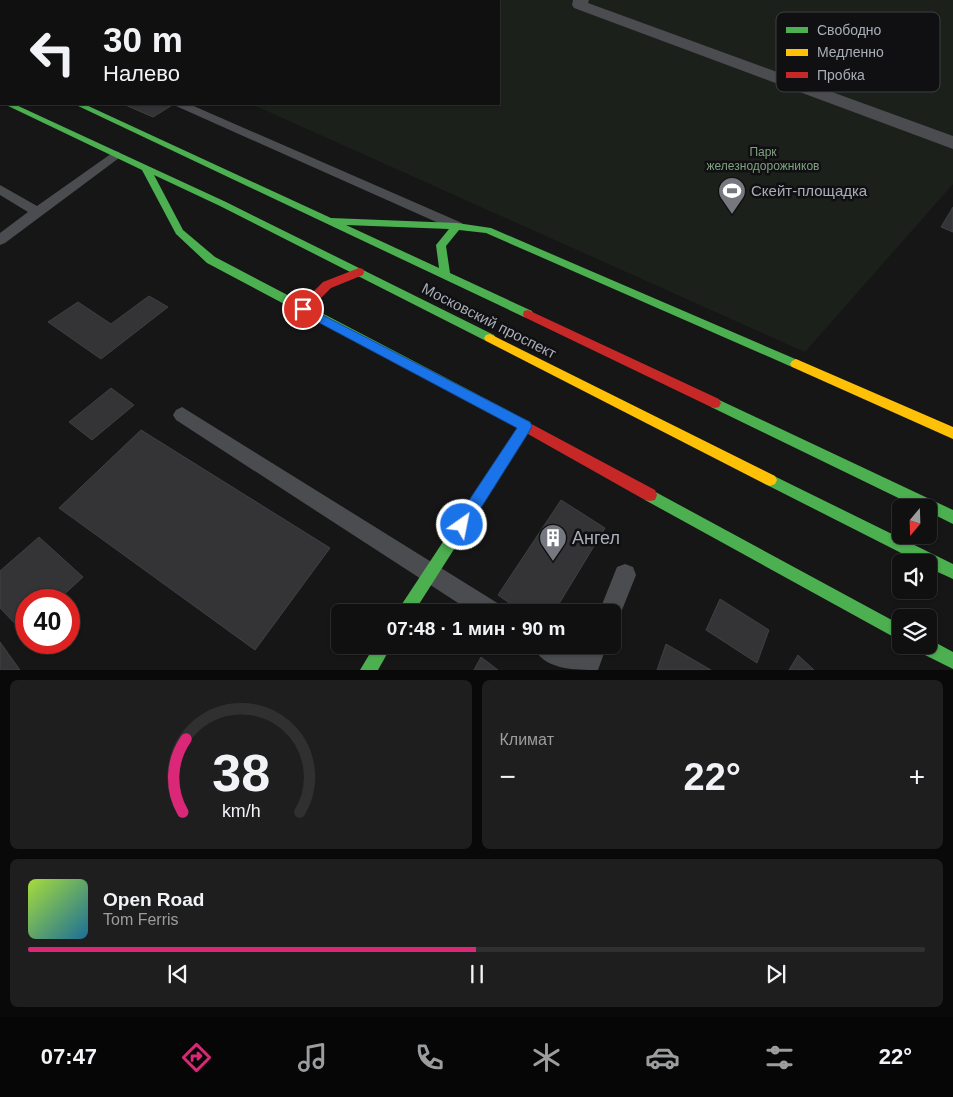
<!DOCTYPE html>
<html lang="ru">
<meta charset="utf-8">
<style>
:root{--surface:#101010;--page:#1e1e1e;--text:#f1f3f6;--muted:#9c9d9f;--line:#303030;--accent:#db2777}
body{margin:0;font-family:Helvetica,sans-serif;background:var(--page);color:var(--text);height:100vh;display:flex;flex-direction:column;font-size:19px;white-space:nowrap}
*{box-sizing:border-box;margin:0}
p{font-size:16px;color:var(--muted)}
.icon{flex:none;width:28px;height:28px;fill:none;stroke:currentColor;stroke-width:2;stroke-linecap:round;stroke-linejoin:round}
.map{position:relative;height:670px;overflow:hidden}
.panel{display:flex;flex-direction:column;gap:10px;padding:10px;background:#090909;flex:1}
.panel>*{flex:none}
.hud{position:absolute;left:0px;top:0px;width:500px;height:105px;box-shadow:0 1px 4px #0004,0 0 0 1px var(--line);background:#101010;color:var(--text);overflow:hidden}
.needle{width:32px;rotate:199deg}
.controls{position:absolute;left:892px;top:499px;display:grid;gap:10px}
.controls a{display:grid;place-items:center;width:45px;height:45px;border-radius:8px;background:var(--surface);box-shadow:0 1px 4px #0004,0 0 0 1px var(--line);font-size:25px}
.speed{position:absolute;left:15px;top:589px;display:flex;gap:10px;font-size:25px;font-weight:700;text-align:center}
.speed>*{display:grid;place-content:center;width:65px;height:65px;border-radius:50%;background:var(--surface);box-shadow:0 1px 4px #0004,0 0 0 1px var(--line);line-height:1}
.speed .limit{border:8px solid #d22;background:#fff;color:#111}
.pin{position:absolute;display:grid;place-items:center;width:42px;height:42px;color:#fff;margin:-21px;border:2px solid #fff;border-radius:50%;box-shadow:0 1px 5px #0007}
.me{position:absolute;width:55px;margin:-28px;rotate:33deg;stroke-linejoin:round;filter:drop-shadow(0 0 4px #0008)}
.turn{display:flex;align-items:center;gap:18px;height:105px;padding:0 20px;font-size:22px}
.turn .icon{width:65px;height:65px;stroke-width:2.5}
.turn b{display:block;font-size:35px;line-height:42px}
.big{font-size:38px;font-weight:600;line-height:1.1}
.panel .card{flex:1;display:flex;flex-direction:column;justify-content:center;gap:8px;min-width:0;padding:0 18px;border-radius:8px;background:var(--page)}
.panel .dial{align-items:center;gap:0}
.dial svg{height:130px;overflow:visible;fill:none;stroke:var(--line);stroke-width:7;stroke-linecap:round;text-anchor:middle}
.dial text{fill:var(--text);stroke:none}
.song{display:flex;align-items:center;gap:15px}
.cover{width:60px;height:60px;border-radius:8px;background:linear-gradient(135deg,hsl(80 70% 55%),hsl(200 70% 35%))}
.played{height:5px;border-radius:2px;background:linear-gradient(90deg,var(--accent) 50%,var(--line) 50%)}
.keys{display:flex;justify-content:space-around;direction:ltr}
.heat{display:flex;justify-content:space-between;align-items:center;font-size:28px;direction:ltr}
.panel .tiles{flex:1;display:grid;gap:10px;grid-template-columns:1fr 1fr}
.card:last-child{grid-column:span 2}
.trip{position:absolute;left:331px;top:604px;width:290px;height:50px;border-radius:8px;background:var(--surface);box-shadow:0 1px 4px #0004,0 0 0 1px var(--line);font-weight:600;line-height:50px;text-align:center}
.dock{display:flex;height:80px;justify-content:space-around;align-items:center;background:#060606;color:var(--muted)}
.dock .icon{width:35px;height:35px}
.dock .selected{color:var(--accent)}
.dock b{font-size:22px;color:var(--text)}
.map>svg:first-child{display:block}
.green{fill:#1b201b}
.building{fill:#343436;stroke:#3e4042}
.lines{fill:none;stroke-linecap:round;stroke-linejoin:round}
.lane{fill:#4a4c4f;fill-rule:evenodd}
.street{fill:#4a4c4f;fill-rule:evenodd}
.fast{fill:#4caf50;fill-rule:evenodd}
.slow{fill:#ffc107;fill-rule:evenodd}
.jam{fill:#c62828;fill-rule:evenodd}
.route{fill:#1a73e8;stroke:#114b97}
.labels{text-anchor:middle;stroke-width:5;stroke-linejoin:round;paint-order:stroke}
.far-park-label{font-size:12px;fill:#7fa17f;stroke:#101012}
.poi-label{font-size:15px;fill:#a8adb7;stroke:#101012;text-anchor:start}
.street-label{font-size:15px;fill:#a8adb7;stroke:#101012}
.near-poi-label{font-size:18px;fill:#a8adb7;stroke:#101012;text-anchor:start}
.key{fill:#101012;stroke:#3e3f44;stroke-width:1}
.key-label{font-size:14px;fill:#a8adb7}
</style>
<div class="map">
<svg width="953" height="670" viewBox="0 0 953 670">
<rect width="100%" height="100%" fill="#161616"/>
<path class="green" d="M212,0H953V184L805,352L251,104H499V1H208Z"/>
<path class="building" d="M123,104H174L153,117Z
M953,207V232L941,227Z
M149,296L168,307L101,359L48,322L78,302L111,324Z
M111,388L134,405L92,440L69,422Z
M141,430L330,548L255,650L59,508Z
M561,500L605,528L554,612H522L498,595Z
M39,537L83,577L58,600H26V631L24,633L0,608V571Z
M720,599L769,630L757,663L706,630Z
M0,642L20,670H0Z
M666,644L711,670H657Z
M798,655L814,670H789Z
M481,657L498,670H474Z"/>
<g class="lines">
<path class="lane" d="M175,104H189L462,223L464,226L462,229H452L176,106Z
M115,151L119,152L121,155L119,158L5,243L0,245V233L28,212L0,195V185L37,206Z
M182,407L499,604L502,612H472L176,420L173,415L176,410Z
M625,564L633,567L636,575L618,620L612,622V612H599L617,567Z
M532,645H564L580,655L585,645H607L598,670C574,670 543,670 532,645Z"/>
<path class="street" d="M573,0H589L588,3L953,136V149L574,8L572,5Z
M0,18H1V28H0Z"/>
<path class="fast" d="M4,104H14L226,202L494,335L496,338L494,341H486L220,206L154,175L183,230L215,257L513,413L515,417L513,421L509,422L505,421L207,263L176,234L142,170Z
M74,104H84L331,218L457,223L491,228L800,361L802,364L800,367H792L486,233L459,230L446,246L450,273L532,311L533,314L528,318L524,317ZM346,225L449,229L436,245L439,268Z
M715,398L953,510V524L929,512V508H919L711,407L709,403L711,399Z
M526,421L530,422L532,426L530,430L414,612H398L400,607L522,422Z
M770,474L953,564V579L929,568V562H919L765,484L763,480L765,476Z
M650,489L901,625V641L645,500L643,495L645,490Z
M929,639L953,652V669L917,651L915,645H929Z
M375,645H392L378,670H360Z"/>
<path class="slow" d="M0,65H1V70H0Z
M490,334L775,476L777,480L775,484L770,486L765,484L486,341L484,338L486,335Z
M796,359L953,427V439L792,367L790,364L792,361Z"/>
<path class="jam" d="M359,268L363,269L364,272L363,275L331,288L307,312H299L298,309L299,306L323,282Z
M528,310L719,399L721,403L719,407L715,408L711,407L524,317L523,314L524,311Z
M509,412L655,490L657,495L655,500L650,501L645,500L505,421L503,417L505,413Z"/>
</g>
<path class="route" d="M303,305L530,422L532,426L530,430L467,530L462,532L456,530L454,525L456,520L517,428L299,312V306Z"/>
<defs>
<symbol id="stadium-pin" viewBox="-11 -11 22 30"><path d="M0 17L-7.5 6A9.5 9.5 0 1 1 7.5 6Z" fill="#75787f" stroke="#101012"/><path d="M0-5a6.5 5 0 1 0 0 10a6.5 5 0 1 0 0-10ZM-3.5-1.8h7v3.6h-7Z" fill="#fff"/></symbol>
<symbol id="building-pin" viewBox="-11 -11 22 30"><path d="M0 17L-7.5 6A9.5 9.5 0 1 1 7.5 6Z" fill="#75787f" stroke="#101012"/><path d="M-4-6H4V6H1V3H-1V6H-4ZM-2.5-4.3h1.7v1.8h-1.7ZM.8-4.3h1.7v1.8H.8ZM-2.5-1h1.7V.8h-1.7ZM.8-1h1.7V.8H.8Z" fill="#fff"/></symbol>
</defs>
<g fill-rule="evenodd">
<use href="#stadium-pin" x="716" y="175" width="32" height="43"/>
<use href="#building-pin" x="537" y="522" width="32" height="43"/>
</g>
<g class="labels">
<g class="far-park-label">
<text x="763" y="156">Парк<tspan x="763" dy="14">железнодорожников</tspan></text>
</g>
<g class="poi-label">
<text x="751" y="196">Скейт-площадка</text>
</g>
<g class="street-label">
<text transform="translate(489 321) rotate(27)" y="5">Московский проспект</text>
</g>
<g class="near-poi-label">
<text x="572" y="544">Ангел</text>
</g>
</g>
<rect x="776" y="12" width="164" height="80" rx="8" class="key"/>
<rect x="786" y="27" width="22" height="6" fill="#4caf50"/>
<rect x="786" y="49" width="22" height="7" fill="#ffc107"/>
<rect x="786" y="72" width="22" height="6" fill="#c62828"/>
<g class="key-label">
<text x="817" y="35">Свободно</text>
<text x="817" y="57">Медленно</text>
<text x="817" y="80">Пробка</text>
</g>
</svg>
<div class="controls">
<a><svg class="needle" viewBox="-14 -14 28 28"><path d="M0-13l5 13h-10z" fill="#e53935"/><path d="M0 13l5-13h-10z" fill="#9c9d9f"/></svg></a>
<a><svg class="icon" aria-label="sound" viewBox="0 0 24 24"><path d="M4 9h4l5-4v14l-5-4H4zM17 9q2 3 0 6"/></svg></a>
<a><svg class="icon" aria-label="layers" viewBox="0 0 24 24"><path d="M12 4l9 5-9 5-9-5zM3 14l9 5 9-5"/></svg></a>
</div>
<div class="speed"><div class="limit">40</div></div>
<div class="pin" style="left:303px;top:309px;background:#d93025"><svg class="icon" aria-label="arrive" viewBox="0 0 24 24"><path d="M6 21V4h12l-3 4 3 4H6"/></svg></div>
<svg class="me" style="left:462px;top:525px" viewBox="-20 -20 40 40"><circle r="17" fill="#1a73e8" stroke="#fff" stroke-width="3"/><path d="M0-11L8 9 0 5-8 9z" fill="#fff"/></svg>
<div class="trip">07:48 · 1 мин · 90 m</div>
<div class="hud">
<div class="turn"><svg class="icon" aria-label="left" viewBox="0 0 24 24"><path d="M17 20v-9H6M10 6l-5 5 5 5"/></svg><div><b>30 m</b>Налево</div></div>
</div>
</div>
<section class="panel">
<div class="tiles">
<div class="card dial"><svg viewBox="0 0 100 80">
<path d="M14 69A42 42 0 1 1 86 69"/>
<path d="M14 69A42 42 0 0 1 16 24" stroke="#db2777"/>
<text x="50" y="56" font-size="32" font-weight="700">38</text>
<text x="50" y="72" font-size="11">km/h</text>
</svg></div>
<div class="card"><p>Климат</p>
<div class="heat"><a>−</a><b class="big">22°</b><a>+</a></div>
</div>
<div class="card">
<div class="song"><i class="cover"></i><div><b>Open Road</b><p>Tom Ferris</p></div></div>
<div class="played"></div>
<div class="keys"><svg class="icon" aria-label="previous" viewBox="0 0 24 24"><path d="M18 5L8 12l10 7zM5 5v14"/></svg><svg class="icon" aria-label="pause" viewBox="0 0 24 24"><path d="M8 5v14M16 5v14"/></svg><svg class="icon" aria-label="next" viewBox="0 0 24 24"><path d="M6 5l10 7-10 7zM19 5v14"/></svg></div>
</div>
</div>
</section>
<nav class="dock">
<b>07:47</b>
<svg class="icon selected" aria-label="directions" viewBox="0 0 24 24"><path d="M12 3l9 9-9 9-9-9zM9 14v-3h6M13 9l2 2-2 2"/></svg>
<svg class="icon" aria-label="music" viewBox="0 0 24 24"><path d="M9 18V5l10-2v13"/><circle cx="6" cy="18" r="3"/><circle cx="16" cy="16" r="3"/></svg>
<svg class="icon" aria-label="phone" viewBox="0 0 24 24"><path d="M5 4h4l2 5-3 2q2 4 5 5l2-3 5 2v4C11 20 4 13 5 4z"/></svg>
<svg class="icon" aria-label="climate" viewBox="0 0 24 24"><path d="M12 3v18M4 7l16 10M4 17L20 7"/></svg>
<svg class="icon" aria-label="car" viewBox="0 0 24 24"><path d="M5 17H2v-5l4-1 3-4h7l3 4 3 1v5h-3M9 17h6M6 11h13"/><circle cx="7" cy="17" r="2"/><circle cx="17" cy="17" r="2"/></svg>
<svg class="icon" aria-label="filters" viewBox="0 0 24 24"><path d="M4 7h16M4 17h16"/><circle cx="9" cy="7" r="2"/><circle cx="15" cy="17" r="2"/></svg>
<b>22°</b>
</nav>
